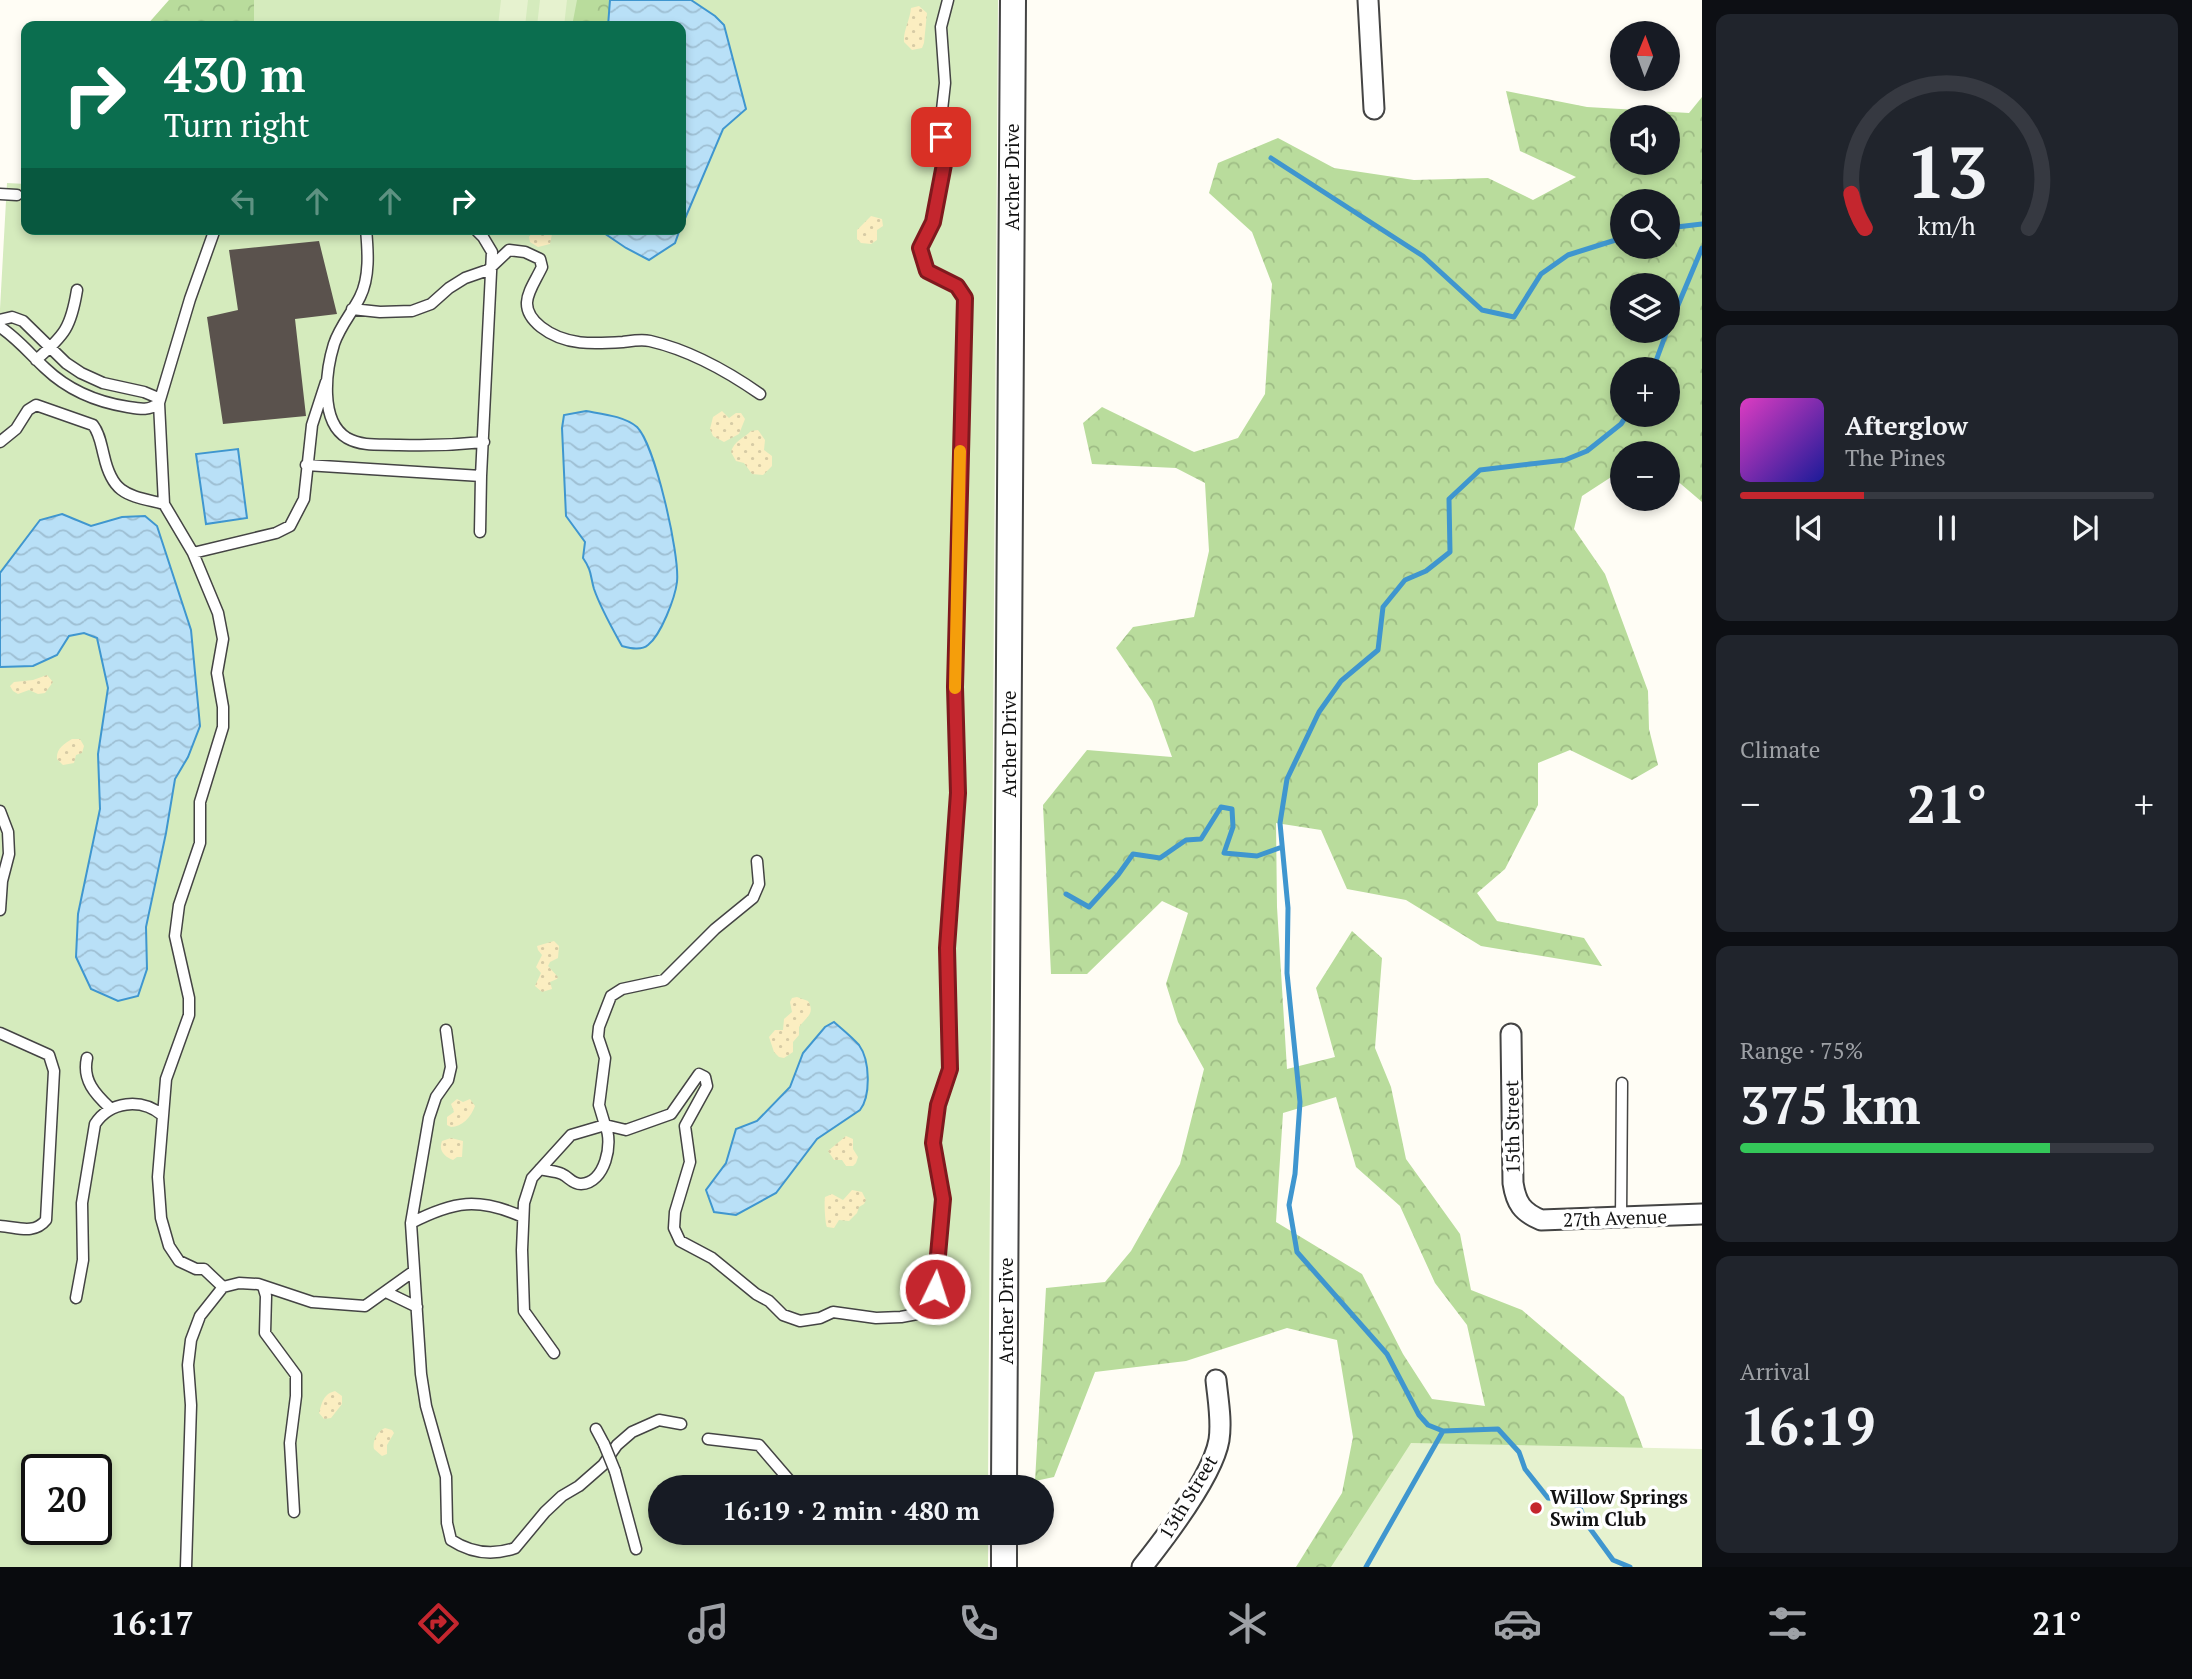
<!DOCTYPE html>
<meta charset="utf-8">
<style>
:root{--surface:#171b24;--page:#20242c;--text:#f1f3f6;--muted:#9ea1a6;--line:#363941;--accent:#c4262e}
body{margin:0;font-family:"PT Serif",serif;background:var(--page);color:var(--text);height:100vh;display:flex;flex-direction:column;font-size:26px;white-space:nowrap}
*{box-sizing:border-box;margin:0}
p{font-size:23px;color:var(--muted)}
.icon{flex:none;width:38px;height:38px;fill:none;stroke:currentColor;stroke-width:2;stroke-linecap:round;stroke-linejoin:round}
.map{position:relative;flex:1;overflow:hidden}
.sheet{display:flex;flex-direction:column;gap:14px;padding:14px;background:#0d0f14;width:490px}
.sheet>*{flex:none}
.hud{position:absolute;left:21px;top:21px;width:665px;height:214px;border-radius:14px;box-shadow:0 4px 10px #0003;background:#0b6e4f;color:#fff;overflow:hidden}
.needle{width:46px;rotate:1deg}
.tools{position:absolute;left:1610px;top:21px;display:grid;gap:14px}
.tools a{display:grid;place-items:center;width:70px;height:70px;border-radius:50%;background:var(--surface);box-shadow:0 4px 10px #0003;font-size:35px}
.speed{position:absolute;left:21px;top:1454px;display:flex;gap:14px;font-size:35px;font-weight:700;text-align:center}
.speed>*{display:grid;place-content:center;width:91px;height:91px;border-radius:50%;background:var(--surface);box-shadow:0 4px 10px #0003;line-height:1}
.speed .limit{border:4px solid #111;border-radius:10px;background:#fff;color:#111}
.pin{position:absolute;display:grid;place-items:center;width:60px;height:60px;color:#fff;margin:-30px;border-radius:14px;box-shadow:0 4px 10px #0006}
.me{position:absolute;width:77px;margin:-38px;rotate:4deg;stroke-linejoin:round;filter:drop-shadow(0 0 5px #0008)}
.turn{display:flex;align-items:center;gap:24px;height:147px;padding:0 28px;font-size:32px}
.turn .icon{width:91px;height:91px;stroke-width:2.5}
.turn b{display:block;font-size:49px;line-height:60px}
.lanes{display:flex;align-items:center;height:66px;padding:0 28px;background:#0003;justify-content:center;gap:35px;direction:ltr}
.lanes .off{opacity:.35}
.big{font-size:52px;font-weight:700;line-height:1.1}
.sheet .tile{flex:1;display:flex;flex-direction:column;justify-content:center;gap:10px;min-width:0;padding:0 24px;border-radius:14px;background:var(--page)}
.sheet .dial{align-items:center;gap:0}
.dial svg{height:182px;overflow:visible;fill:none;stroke:var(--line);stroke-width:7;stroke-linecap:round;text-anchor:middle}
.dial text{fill:var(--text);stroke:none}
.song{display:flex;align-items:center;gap:21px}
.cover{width:84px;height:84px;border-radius:10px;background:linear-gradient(135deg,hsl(310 70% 55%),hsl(240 70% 35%))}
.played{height:7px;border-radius:4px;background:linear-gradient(90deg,var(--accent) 30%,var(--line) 30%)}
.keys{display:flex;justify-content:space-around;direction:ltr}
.heat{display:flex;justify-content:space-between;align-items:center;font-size:38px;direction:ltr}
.charge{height:10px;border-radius:5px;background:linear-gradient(90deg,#34c759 75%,var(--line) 0)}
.trip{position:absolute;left:648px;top:1475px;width:406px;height:70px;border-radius:35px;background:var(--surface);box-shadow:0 4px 10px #0003;font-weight:700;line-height:70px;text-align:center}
.menu{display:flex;height:112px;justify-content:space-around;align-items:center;background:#090b0e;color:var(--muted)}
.menu .icon{width:49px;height:49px}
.menu .selected{color:var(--accent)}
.menu b{font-size:32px;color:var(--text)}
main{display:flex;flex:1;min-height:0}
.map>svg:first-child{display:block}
.grass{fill:#d5ebbd;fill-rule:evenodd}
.forest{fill:url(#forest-crowns);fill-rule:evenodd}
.sand{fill:url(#sand-dots)}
.pitch{fill:#e6f2cf}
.water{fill:url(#water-waves);stroke:#3f96cf;stroke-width:2}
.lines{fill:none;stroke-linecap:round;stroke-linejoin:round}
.stream{stroke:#3f96cf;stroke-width:5}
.building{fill:#5a524d}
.service-casing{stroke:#444;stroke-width:13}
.minor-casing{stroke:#444;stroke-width:23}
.tertiary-casing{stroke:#444;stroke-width:28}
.service{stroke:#fff;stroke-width:10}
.minor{stroke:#fff;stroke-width:19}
.tertiary{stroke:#fff;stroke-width:24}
.service-bridge-casing{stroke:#444;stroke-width:13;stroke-linecap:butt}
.service-bridge{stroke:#fff;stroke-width:10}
.route-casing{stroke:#7f191e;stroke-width:18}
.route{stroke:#c4262e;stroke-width:12}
.slow{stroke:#f59e0b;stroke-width:12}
.poi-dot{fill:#c4262e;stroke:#fff;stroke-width:2.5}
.labels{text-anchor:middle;stroke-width:7;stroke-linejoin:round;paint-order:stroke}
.street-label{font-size:19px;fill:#111;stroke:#fff}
.poi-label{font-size:19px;font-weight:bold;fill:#111;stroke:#fff;text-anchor:start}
</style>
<main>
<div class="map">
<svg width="1702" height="1567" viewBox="0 0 1702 1567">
<defs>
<pattern id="forest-crowns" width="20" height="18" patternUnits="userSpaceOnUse" patternTransform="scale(1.75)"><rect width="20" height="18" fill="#b9dc9c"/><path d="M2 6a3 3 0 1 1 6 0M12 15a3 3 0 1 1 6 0" fill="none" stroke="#9ebc85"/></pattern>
<pattern id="sand-dots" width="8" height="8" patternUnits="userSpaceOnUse" patternTransform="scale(1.75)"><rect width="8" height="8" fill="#fbeec1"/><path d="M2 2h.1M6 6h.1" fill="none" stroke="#d6cba5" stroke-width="1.8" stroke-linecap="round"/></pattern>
<pattern id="water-waves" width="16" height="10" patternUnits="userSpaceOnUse" patternTransform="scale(1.75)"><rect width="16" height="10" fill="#b9e0f7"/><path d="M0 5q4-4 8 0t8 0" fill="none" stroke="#9ebfd3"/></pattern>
</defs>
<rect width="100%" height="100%" fill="#fffdf5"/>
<path class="grass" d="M179,0H998L988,1487L660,1488V1533H988V1567H0V309L7,183L26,184V229H681V26H177ZM37,1470H96V1530H37Z"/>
<path class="forest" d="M169,0H254V26H146Z
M577,0H610L608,26H572Z
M1506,91L1587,107L1689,113L1702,97V502L1668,473V453H1622V470L1582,496L1574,529L1605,574L1648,691L1649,729L1658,765L1632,780L1570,750L1538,763V805L1505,869L1477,893L1497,921L1584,938L1602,966L1481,946L1406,900L1347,889L1321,830L1276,823L1277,907L1287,1069L1335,1057L1316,988L1352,931L1382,958L1375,1048L1391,1087L1406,1159L1460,1234L1471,1290L1522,1310L1624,1397L1650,1467L1702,1567H1296L1342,1493L1353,1437L1337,1340L1287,1328L1186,1361L1095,1372L1054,1477L1035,1481L1046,1288L1105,1282L1131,1251L1180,1164L1204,1069L1178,1022L1166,984L1188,913L1162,901L1087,974H1051L1043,805L1087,750L1172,757L1152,701L1116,648L1133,627L1194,617L1209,551L1205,483L1176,468L1092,464L1083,423L1102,407L1194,452L1238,438L1265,394L1272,284L1252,232L1209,193L1218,163L1278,138L1334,168L1414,180L1488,178L1533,200L1576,177L1520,151ZM1622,117H1668V163H1622ZM1622,201H1668V247H1622ZM1622,285H1668V331H1622ZM1622,369H1668V415H1622ZM1336,1097L1356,1167L1400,1206L1435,1283L1467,1325L1485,1406L1432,1399L1403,1354L1362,1274L1276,1222L1283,1113Z"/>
<path class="sand" d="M919,6L927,13L924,43L922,48L912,50L904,42C903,31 910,20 911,8Z
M871,216L882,219L883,226L877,230V240L871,244L861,243L857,239V230Z
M534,229H547L552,234L550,244L538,247L530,242L529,237Z
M722,411L729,418L736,413H741L745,419L739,434L724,442L713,436L710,429L713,417Z
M758,430L765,440L764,450L772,456V466L763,475L752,474L744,463L736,461L731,452C734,441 744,438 751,431Z
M47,675L53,682L45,693L38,694L29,690L18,694L13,691L10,686L14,682L33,680Z
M72,739H80L84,746L82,753L76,755L74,763L63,765L57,759C56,749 64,744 72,739Z
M554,941L559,946L558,958L550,962L548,966L558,977L557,979L550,982L552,989L542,992L535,986L541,973L536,967L542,955L538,950L537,946Z
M797,997L808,1001C816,1014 805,1018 799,1027V1035L793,1042V1052L784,1058L779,1057L774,1052L769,1037L775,1030H783L784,1019L792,1012L790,1002L792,998Z
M457,1099L463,1102L470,1099L475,1106C471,1117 462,1127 451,1127L447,1125V1117L454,1112L451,1104Z
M846,1136L853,1139V1149L858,1157L856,1163L853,1166H846L842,1160H834L828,1151Z
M451,1138L463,1141L462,1157H457L453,1160C445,1157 438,1151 442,1141Z
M852,1190L862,1192L866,1200L864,1204L859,1207L857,1213L849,1221L839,1220L834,1228L827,1227C825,1224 824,1202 825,1197L832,1194L843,1200Z
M335,1391L342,1396V1404L331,1418L324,1419L319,1413C322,1403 323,1394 335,1391Z
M385,1428L392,1430L394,1433L387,1445V1454L382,1456L374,1449C372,1442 377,1431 385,1428Z"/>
<path class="pitch" d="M501,0H528L525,26H498Z
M540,0H567L564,26H537Z
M1411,1443L1702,1449V1567H1331Z"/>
<path class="water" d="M610,0H691L715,16L724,25L746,109L723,129L681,228V26H608Z
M598,229H680L675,243L649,260L626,248Z
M586,411C602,414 624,416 637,427C655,445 680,555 677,582C675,598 661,635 648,645C641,651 630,648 622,646C612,628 601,609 594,589C590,575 592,571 583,558L585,542L566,516L562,428L564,415Z
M238,449L247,518L206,524L196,454Z
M62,514L91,526L122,517L145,516L157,526L191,630L200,726L188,757L175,779L166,833L146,927L147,969L138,996L118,1001L91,989L76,957L78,914L100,809L98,754L108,688L97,638L84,633L69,636L57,655L33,666L0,667V573L40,520Z
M834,1022C842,1029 852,1037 859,1045C870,1060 871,1096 860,1110L817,1139L776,1193L736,1215L714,1212L706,1190L726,1163L736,1129L757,1121L790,1087L803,1053L825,1027Z"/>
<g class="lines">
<path class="stream" d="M1271,158L1423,256L1482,310L1514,317L1541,274L1568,255L1622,238
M1668,228L1702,224
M1668,329L1702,248
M1653,369L1667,331
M1627,415L1621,424L1587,451L1565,460L1480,470L1449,499L1450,552L1426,571L1405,580L1383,607L1378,650L1341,681L1319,712L1287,779L1280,823L1288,908L1287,973L1300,1102L1295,1174L1289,1205L1297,1252L1387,1354L1419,1415L1428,1425L1443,1431L1498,1429L1519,1452L1525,1469L1548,1498L1568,1500L1580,1508L1586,1523L1613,1560L1630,1567
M1066,894L1089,907L1118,875L1133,854L1160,858L1186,840L1201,839L1221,807L1232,809L1233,827L1224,853L1257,856L1282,847
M1366,1567L1443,1431"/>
</g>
<path class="building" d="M319,241L337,314L295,319L306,416L223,424L207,317L238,310L229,250Z"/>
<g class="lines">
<defs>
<path id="service" d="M0,194L17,195
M366,229C368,251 370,277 360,297C352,313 340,326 334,344C326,370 319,421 347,438C363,447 381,444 399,445C428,446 455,445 484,442
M475,229L483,237L492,252L481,476L480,532
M352,309L380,312L412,311L431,304L449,288L465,278L488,270L509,250L525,252L540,259L542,267C531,290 515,306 541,327C565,346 594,344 623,342C631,341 641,339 650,341C689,350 727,371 760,394
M0,320L12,317L23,321L66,363L81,373L103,383L144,392L156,397L159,403C149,411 140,409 128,407C96,402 68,390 45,368C30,354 17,338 0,327
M36,360C65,335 71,327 77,290
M0,442L16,429L28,410L36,405L93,425C100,434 101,445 104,456C113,496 129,495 164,504L193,553
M306,465L481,476
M164,504L159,403L190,299L215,229
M0,811L8,832L9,854L2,881L0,910
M757,861L759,884L753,898L715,929L664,980L622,989L611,996L599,1027L598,1037L605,1058L599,1105L605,1125L626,1130L671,1114L699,1074L705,1077L707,1086L685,1126L690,1162L675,1212L674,1228L680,1241L712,1258L756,1294L769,1301L783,1315L800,1321L820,1318L833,1312L876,1318L901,1317L917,1314L935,1289L943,1200L933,1142L938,1105L950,1069L947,948L958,793L955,687L965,298L957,286L927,271L920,248L933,222L945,159L940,128L945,83L941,27L948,0
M446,1030L451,1067L448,1080L436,1097L429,1118L411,1223L421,1374L426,1406L446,1477L447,1523L451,1540C471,1553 492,1556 515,1548L545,1512L562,1496L579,1486L603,1465L617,1445L632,1432L659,1420L681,1424
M0,1033L49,1055L54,1071L46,1220C34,1235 17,1227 0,1226
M87,1058C82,1080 95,1094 110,1108
M540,1169C547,1171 556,1171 562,1174C569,1177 572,1184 581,1184C605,1183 614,1143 605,1125L571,1135L532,1178L524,1203L522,1250L524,1311L554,1353
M1621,1218L1622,1083
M411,1223C454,1201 478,1197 523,1217
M263,1286L266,1296L265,1333L296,1375V1396L290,1443L294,1512
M223,1287L239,1283L258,1284L312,1302L365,1306L414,1271
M386,1292L417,1307
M76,1298L83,1260L82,1203L95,1124C110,1101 141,1098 162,1115
M596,1429L604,1444
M708,1439L759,1445L796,1488
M615,1471L636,1549
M949,1533L1004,1539
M186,1567L191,1405L188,1365L191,1340L200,1316L223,1287L204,1269H196L179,1261L169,1246L161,1218L158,1177L166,1079L189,1015V998L175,936L179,905L200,843V802L223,727V707L217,673L223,639L218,613L193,553L276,533L290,526L304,499L312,425L326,382"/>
<path id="minor" d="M1368,0L1374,109
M1511,1034L1513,1183C1516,1203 1522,1212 1541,1220L1702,1214
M1142,1567C1165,1538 1213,1476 1219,1440C1222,1421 1218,1400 1216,1380"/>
<path id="tertiary" d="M1004,1488L1013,0
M1004,1533V1567"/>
</defs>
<use href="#service" class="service-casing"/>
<use href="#minor" class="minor-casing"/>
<use href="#tertiary" class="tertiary-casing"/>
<use href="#service" class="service"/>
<use href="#minor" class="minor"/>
<use href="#tertiary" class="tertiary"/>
<defs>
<path id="service-bridge" d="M604,1444L615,1471"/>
</defs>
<use href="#service-bridge" class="service-bridge-casing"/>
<use href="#service-bridge" class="service-bridge"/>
</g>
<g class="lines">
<defs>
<path id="route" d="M935,1289L943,1199L933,1143L938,1105L950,1069L947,948L958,793L955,687L965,298L957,286L927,271L920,248L933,222L945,159L941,137"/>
</defs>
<use href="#route" class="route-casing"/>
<use href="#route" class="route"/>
<path class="slow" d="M955,688L960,451"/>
</g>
<circle class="poi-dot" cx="1536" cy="1508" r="7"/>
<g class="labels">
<g class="street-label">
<text transform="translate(1012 177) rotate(-90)" y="7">Archer Drive</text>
<text transform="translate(1009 744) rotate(-90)" y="7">Archer Drive</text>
<text transform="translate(1512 1127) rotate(-91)" y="7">15th Street</text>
<text transform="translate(1615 1218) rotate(-2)" y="7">27th Avenue</text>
<text transform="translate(1006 1311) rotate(-90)" y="7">Archer Drive</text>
<text transform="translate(1188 1497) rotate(-59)" y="7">13th Street</text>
</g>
<g class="poi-label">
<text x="1550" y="1504">Willow Springs<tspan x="1550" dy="22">Swim Club</tspan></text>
</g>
</g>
</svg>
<div class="tools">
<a><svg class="needle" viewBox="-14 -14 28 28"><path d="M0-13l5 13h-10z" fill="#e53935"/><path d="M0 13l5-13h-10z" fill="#9ea1a6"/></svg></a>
<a><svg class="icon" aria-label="sound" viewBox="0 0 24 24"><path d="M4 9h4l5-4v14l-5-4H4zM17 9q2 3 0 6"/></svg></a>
<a><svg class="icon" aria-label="search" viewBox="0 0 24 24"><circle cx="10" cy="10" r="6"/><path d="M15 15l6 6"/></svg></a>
<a><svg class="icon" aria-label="layers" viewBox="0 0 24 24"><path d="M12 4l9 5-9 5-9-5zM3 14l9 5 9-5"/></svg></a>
<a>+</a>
<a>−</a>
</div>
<div class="speed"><div class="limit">20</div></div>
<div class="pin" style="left:941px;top:137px;background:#d93025"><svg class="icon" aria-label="arrive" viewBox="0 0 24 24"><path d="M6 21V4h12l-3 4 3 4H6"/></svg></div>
<svg class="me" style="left:935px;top:1289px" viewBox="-20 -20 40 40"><circle r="17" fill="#c4262e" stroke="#fff" stroke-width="3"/><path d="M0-11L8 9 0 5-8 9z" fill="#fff"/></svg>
<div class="trip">16:19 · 2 min · 480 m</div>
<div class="hud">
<div class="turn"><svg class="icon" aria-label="right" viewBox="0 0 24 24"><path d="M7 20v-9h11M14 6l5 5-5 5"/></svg><div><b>430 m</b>Turn right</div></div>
<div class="lanes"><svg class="icon off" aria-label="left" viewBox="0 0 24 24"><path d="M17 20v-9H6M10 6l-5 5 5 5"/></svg><svg class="icon off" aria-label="ahead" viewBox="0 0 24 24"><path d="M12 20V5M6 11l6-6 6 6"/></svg><svg class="icon off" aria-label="ahead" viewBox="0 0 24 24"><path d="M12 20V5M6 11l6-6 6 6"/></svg><svg class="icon" aria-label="right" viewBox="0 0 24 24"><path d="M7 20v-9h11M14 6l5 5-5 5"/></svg></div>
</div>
</div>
<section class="sheet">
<div class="tile dial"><svg viewBox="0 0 100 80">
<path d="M14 69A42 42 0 1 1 86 69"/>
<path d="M14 69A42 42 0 0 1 8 54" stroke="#c4262e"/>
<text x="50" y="56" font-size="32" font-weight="700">13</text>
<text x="50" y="72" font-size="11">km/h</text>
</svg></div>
<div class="tile">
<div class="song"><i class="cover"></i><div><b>Afterglow</b><p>The Pines</p></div></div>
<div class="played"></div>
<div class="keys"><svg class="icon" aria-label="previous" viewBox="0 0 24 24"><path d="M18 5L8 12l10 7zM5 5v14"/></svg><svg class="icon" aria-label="pause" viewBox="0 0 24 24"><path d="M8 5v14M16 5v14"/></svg><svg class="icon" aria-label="next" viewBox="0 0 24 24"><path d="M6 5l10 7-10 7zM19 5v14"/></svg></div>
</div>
<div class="tile"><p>Climate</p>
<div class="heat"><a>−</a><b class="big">21°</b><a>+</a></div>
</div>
<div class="tile"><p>Range · 75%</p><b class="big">375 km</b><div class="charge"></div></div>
<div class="tile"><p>Arrival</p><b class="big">16:19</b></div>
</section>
</main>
<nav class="menu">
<b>16:17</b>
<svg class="icon selected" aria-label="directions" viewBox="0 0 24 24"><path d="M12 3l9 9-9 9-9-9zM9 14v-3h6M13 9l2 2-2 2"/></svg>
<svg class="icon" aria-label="music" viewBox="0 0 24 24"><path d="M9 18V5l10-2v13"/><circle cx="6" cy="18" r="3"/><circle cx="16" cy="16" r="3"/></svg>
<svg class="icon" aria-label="phone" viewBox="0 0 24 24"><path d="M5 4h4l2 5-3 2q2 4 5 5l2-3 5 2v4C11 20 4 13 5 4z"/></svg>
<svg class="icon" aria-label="climate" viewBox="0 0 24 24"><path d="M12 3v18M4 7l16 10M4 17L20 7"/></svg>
<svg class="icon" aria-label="car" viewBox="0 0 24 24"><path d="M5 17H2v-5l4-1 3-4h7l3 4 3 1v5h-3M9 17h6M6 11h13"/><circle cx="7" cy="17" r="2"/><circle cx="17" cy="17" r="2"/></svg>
<svg class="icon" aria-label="filters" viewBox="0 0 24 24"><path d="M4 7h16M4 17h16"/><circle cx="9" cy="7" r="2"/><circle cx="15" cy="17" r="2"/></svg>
<b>21°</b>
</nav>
